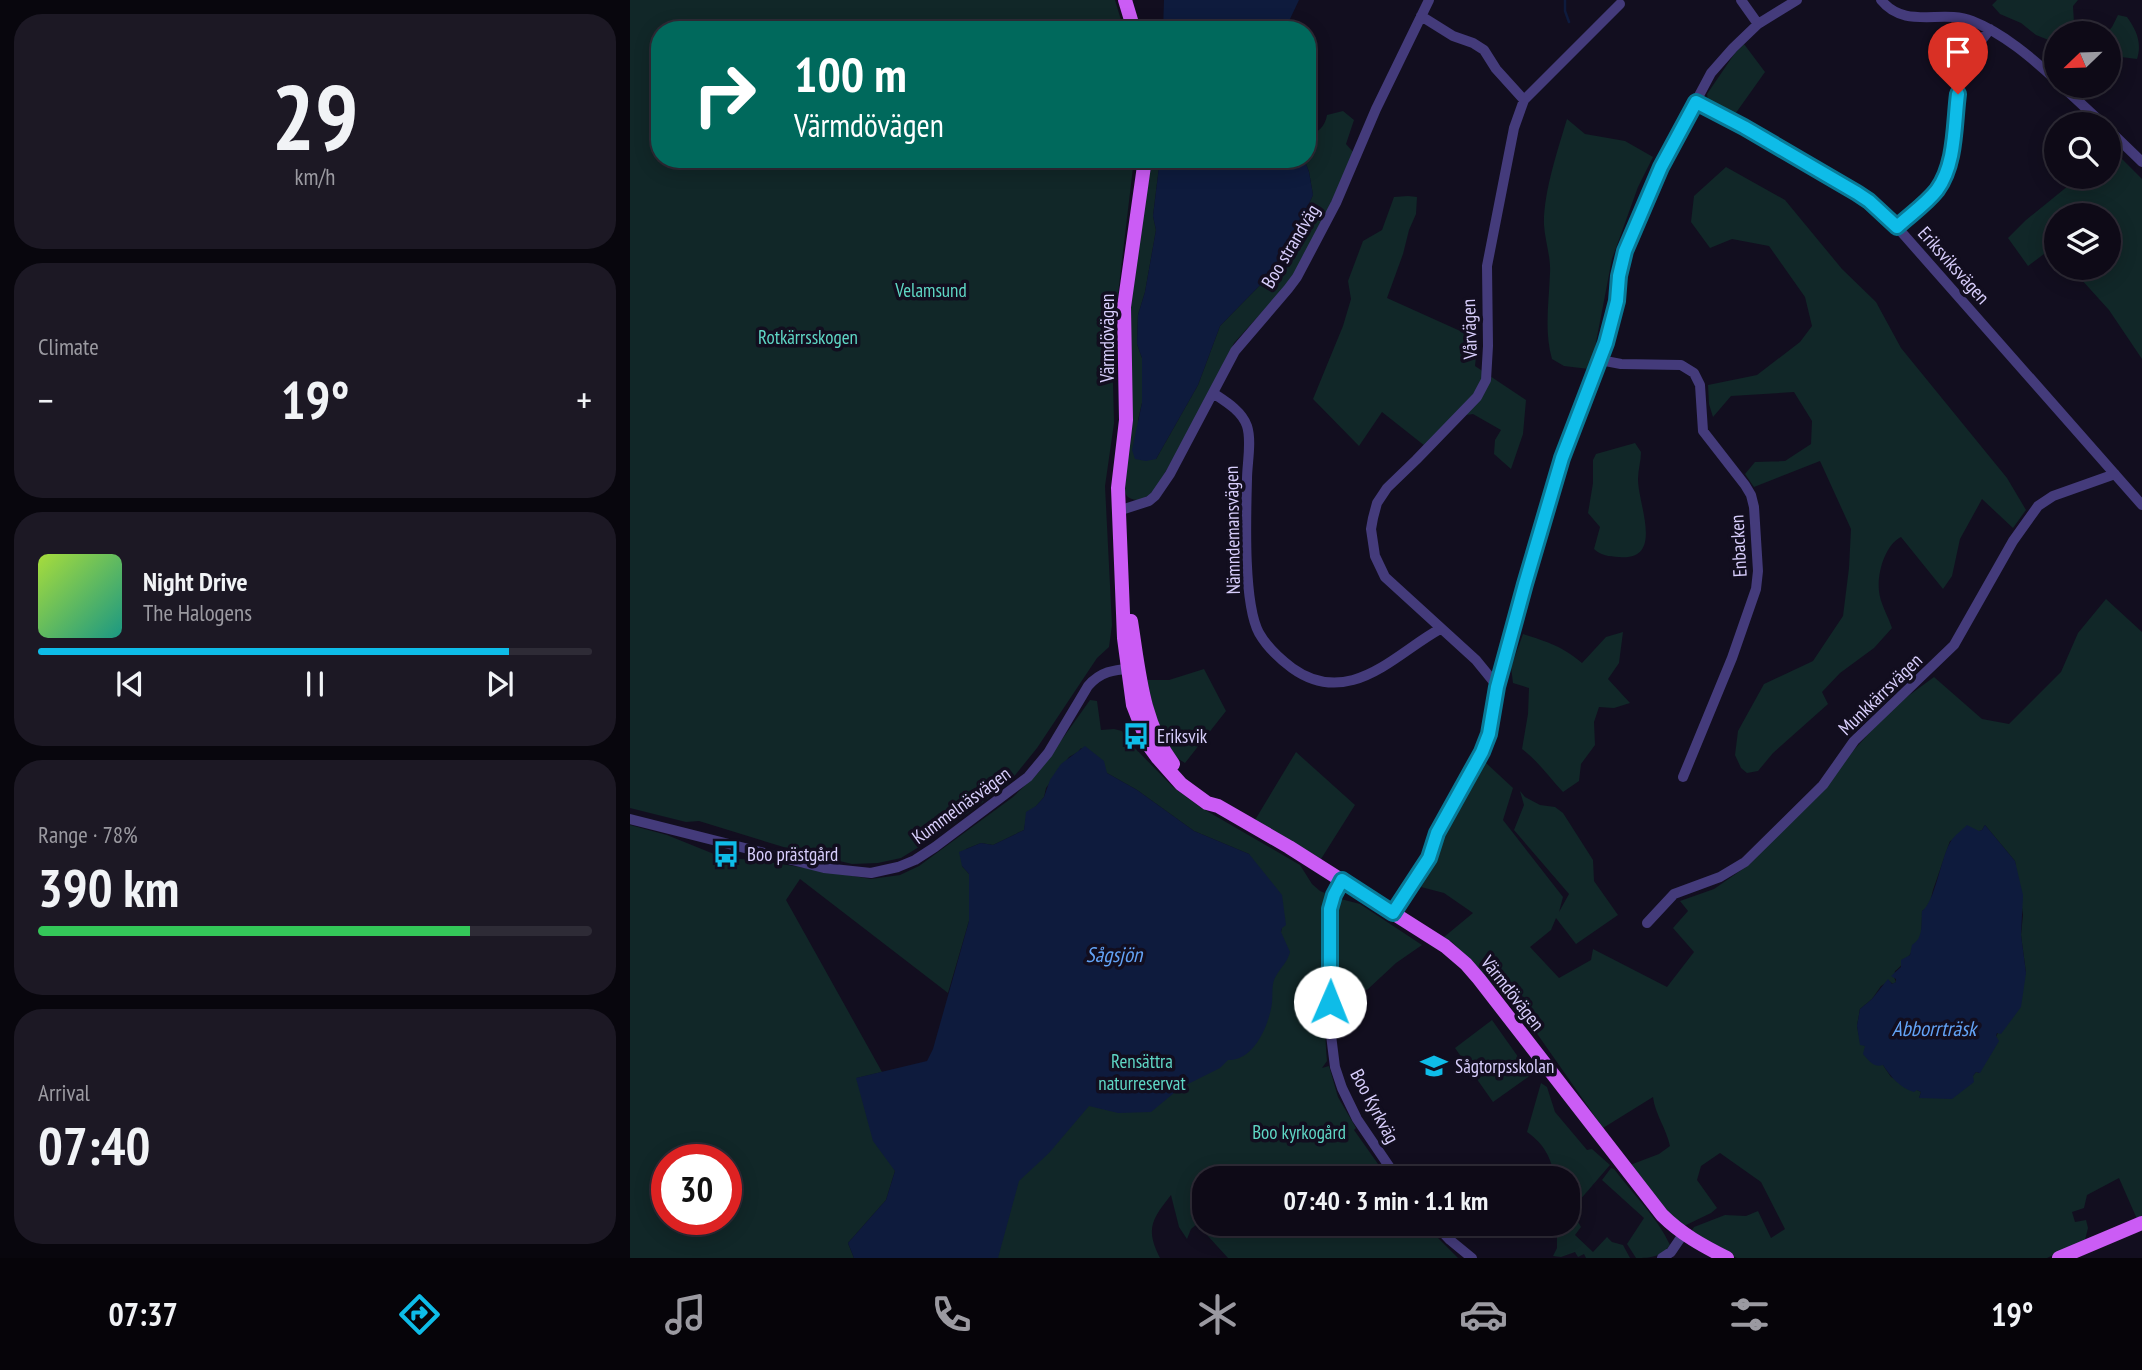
<!DOCTYPE html>
<meta charset="utf-8">
<style>
:root{--surface:#0e0a17;--page:#1c1824;--text:#f1f3f6;--muted:#9b9aa1;--line:#2e2b36;--accent:#0ebce8}
body{margin:0;font-family:"PT Sans Narrow",sans-serif;background:var(--page);color:var(--text);height:100vh;display:flex;flex-direction:column;font-size:26px;white-space:nowrap}
*{box-sizing:border-box;margin:0}
p{font-size:23px;color:var(--muted)}
.icon{flex:none;width:38px;height:38px;fill:none;stroke:currentColor;stroke-width:2;stroke-linecap:round;stroke-linejoin:round}
.map{position:relative;flex:1;overflow:hidden}
.panel{display:flex;flex-direction:column;gap:14px;padding:14px;background:#08060d;width:630px}
.panel>*{flex:none}
.guide{position:absolute;left:21px;top:21px;width:665px;height:147px;border-radius:28px;box-shadow:0 4px 18px #0003,0 0 0 2px var(--line);background:#00695c;color:#fff;overflow:hidden}
.needle{width:46px;rotate:247deg}
.controls{position:absolute;left:1414px;top:21px;display:grid;gap:14px}
.controls a{display:grid;place-items:center;width:77px;height:77px;border-radius:50%;background:var(--surface);box-shadow:0 4px 18px #0003,0 0 0 2px var(--line);font-size:35px}
.speed{position:absolute;left:21px;top:1144px;display:flex;gap:14px;font-size:35px;font-weight:700;text-align:center}
.speed>*{display:grid;place-content:center;width:91px;height:91px;border-radius:50%;background:var(--surface);box-shadow:0 4px 18px #0003,0 0 0 2px var(--line);line-height:1}
.speed .limit{border:10px solid #d22;background:#fff;color:#111}
.pin{position:absolute;display:grid;place-items:center;width:60px;height:60px;color:#fff;margin:-72px -30px;border-radius:50% 50% 50% 0;rotate:-45deg;box-shadow:0 0 7px #0007}
.pin .icon{rotate:45deg}
.me{position:absolute;width:77px;margin:-38px;rotate:1deg;stroke-linejoin:round;filter:drop-shadow(0 0 5px #0008)}
.turn{display:flex;align-items:center;gap:24px;height:147px;padding:0 28px;font-size:32px}
.turn .icon{width:91px;height:91px;stroke-width:2.5}
.turn b{display:block;font-size:49px;line-height:60px}
.big{font-size:52px;font-weight:800;line-height:1.1}
.panel .card{flex:1;display:flex;flex-direction:column;justify-content:center;gap:10px;min-width:0;padding:0 24px;border-radius:28px;background:var(--page)}
.panel .dial{align-items:center;gap:0}
.dial b{font-size:91px;line-height:1}
.song{display:flex;align-items:center;gap:21px}
.cover{width:84px;height:84px;border-radius:10px;background:linear-gradient(135deg,hsl(80 70% 55%),hsl(170 70% 35%))}
.played{height:7px;border-radius:4px;background:linear-gradient(90deg,var(--accent) 85%,var(--line) 85%)}
.keys{display:flex;justify-content:space-around;direction:ltr}
.heat{display:flex;justify-content:space-between;align-items:center;font-size:38px;direction:ltr}
.charge{height:10px;border-radius:5px;background:linear-gradient(90deg,#34c759 78%,var(--line) 0)}
.trip{position:absolute;left:562px;top:1166px;width:388px;height:70px;border-radius:28px;background:var(--surface);box-shadow:0 4px 18px #0003,0 0 0 2px var(--line);font-weight:800;line-height:70px;text-align:center}
.menu{display:flex;height:112px;justify-content:space-around;align-items:center;background:#060409;color:var(--muted)}
.menu .icon{width:49px;height:49px}
.menu .selected{color:var(--accent)}
.menu b{font-size:32px;color:var(--text)}
main{display:flex;flex:1;min-height:0}
.map>svg:first-child{display:block}
.green{fill:#112728;fill-rule:evenodd}
.water{fill:#0e1b3d}
.lines{fill:none;stroke-linecap:round;stroke-linejoin:round}
.stream{stroke:#0e1b3d;stroke-width:2.5}
.minor{stroke:#443b7b;stroke-width:10}
.major{stroke:#cb5cf5;stroke-width:14}
.route-casing{stroke:#097a97;stroke-width:18}
.route{stroke:#0ebce8;stroke-width:12}
.labels{text-anchor:middle;stroke-width:7;stroke-linejoin:round;paint-order:stroke}
.street-label{font-size:19px;fill:#d8cefc;stroke:#120e1f}
.park-label{font-size:19px;fill:#5fd7c5;stroke:#120e1f}
.poi-label{font-size:19px;fill:#d8cefc;stroke:#120e1f;text-anchor:start}
.water-label{font-size:21px;font-style:italic;fill:#63a3f6;stroke:#120e1f}
</style>
<main>
<section class="panel">
<div class="card dial"><b>29</b><p>km/h</p></div>
<div class="card"><p>Climate</p>
<div class="heat"><a>−</a><b class="big">19°</b><a>+</a></div>
</div>
<div class="card">
<div class="song"><i class="cover"></i><div><b>Night Drive</b><p>The Halogens</p></div></div>
<div class="played"></div>
<div class="keys"><svg class="icon" aria-label="previous" viewBox="0 0 24 24"><path d="M18 5L8 12l10 7zM5 5v14"/></svg><svg class="icon" aria-label="pause" viewBox="0 0 24 24"><path d="M8 5v14M16 5v14"/></svg><svg class="icon" aria-label="next" viewBox="0 0 24 24"><path d="M6 5l10 7-10 7zM19 5v14"/></svg></div>
</div>
<div class="card"><p>Range · 78%</p><b class="big">390 km</b><div class="charge"></div></div>
<div class="card"><p>Arrival</p><b class="big">07:40</b></div>
</section>
<div class="map">
<svg width="1512" height="1258" viewBox="0 0 1512 1258">
<rect width="100%" height="100%" fill="#120e1f"/>
<path class="green" d="M0,0H485L494,30H30V159H504L482,345L484,423L475,486L482,625L479,647L467,658L407,748L378,784L302,839L271,858L248,863L222,864L160,849L69,821L56,822L0,808Z
M1367,0H1448L1443,6L1444,23L1456,33H1426V43L1406,35L1391,23L1370,14L1362,5Z
M1488,15L1497,17C1507,31 1512,43 1507,59L1491,57L1479,60V33H1477L1482,27Z
M1114,44L1135,72L1103,117L1078,102L1077,94L1105,53Z
M713,111L724,120L716,144L724,153L702,203L665,273L653,289L604,343L554,440L523,493L510,500C501,500 495,498 494,488L501,420L500,307L521,159H530L523,216L526,230L515,292L508,315L507,344L512,358V403L508,420L526,459L568,385L590,326L634,281L660,244L683,195L679,172L674,159H677V137C688,132 695,127 697,115Z
M937,119L955,134L995,141L1023,157L1008,187L982,259L963,358L959,369L934,366L922,359C914,331 919,302 920,273C921,257 915,241 914,225C913,194 928,149 937,119Z
M1480,147L1512,179V359L1479,310L1441,268H1479V215H1426V251L1422,248L1398,266L1378,238L1396,220L1449,177H1479Z
M1096,167L1155,200L1212,269L1246,302L1271,348L1377,478L1396,510L1383,528L1352,499L1330,539L1322,576L1313,589L1271,537C1255,545 1247,573 1249,591C1250,603 1258,616 1262,628L1244,648L1210,673L1192,692L1198,704L1143,753L1128,771L1117,773L1111,768L1105,755L1108,731L1134,684L1183,661L1213,616L1219,568L1221,529L1190,461L1124,487L1115,474L1125,462L1155,461L1181,444L1182,421L1164,392L1101,396L1083,417L1079,404L1078,385L1127,375L1170,342L1182,326L1175,297L1139,246L1102,239L1080,248L1061,222L1064,196Z
M778,196L787,197L786,214L779,230L773,254L757,298L848,339L845,366L896,400L893,434L881,469L864,454L865,440L871,430L843,414L822,417L795,446L752,412L729,446L683,399L713,326L721,299L718,281L733,241L752,230L764,197Z
M1005,443L1011,452C1011,461 1008,470 1008,479C1008,505 1035,561 989,557C979,556 971,556 964,549L970,527L958,513L963,483V460L966,454Z
M1476,599L1512,632V1218L1507,1219L1489,1178L1457,1195L1454,1208L1442,1212L1445,1222L1456,1220L1458,1228L1455,1240L1417,1258H1107L1086,1249L1061,1232L1064,1227L1095,1215L1116,1216L1128,1211L1141,1238L1155,1229L1131,1182L1090,1153L1071,1166L1067,1180L1087,1208L1081,1213L1054,1226L1045,1220L1000,1165L1029,1154L1040,1146C1036,1128 1025,1114 1023,1097L973,1128L901,1025L822,942L814,937L843,913L814,893L791,887L813,836L855,762L883,788L873,820L933,897L929,912L939,894L884,830L894,805L890,791L895,797L910,805L925,807L933,813L963,860L964,881L988,915L946,944L926,918L921,930L900,947L929,978L961,960L963,949L1037,987L1064,952L1043,928L1058,911L1050,901L1084,889L1120,864L1263,707L1304,677L1352,719L1379,724L1431,672L1448,633ZM1355,825L1385,861L1393,915L1391,935L1396,973L1349,1073L1346,1072L1343,1076L1289,1098L1291,1092L1261,1077L1253,1065L1230,1041L1227,1026L1230,1009L1242,999L1251,986L1259,981L1263,984L1266,982L1264,977L1265,971C1274,965 1288,944 1291,934C1292,927 1292,918 1292,911L1297,908L1300,902L1303,890L1320,841L1352,830Z
M993,632L989,663L978,679L1000,703L984,708L969,707L964,722L965,745L951,764L949,781L933,792C919,777 908,761 892,749L898,714L899,688L883,683L881,667L893,634C917,642 932,646 952,663L976,637Z
M574,669L596,711L555,763C528,749 524,707 517,680H539Z
M460,700L467,701L471,730L484,729L492,731L499,742L543,787L570,807L670,865L682,884L690,891L695,893C691,920 694,948 695,975C696,1004 694,1032 697,1061L692,1068L699,1066L708,1097L726,1128L724,1130L758,1178H574V1223H793L828,1258H598L567,1224L561,1229L557,1239L549,1227L541,1195C522,1219 515,1229 530,1258H303L320,1214L651,932L652,928L619,854L564,831L507,790L477,773L451,748L448,752L439,757L416,788L414,797L396,818L394,830L363,845L351,843L336,849L332,866L339,874V921L318,993L170,879L156,900L252,1072L227,1078L265,1171L256,1200L218,1243L224,1258H0V825L37,835L84,854L109,859L128,860L241,879L270,875L289,866L383,797L408,773ZM37,1160H96V1220H37Z
M666,752L725,805L691,859L625,820Z
M707,898L730,904L792,945L766,963L737,990L704,976V909Z
M862,1020L901,1075L863,1102L825,1048Z
M911,1083L917,1087L925,1112L957,1150L962,1149L980,1165L949,1201L938,1204V1178H925C921,1157 914,1144 897,1132Z
M981,1168L984,1169C1003,1194 1027,1217 1040,1245C1031,1257 1021,1258 1006,1258L997,1244L1014,1218L972,1180Z
M938,1214L947,1220L951,1227L945,1235L963,1252L977,1237L982,1242L993,1245L1000,1258H956L954,1254L948,1257L945,1252L931,1257L923,1256L927,1248V1223H938Z"/>
<path class="water" d="M534,0H669L660,19L662,30H533Z
M530,159H674L679,172L683,195L660,244L634,281L590,326L568,385L526,459L516,461L505,459L502,450L512,403V358L507,344L508,315L515,292L526,230L523,216Z
M455,746L474,761L477,773L507,790L564,831L619,854L652,895L656,925L652,928L651,932L660,952C657,963 651,967 646,976C641,983 643,995 642,1003C639,1025 624,1061 598,1060L590,1068L550,1088L521,1112L488,1113L459,1106L419,1153L389,1181L368,1258H224L218,1243L256,1200L265,1171L243,1141L226,1078L297,1061L303,1049L339,921V874L332,866L329,852L351,843L363,845L394,830L396,812L406,806L414,797L420,780L431,764Z
M1337,825L1349,831L1352,830L1355,825L1385,861L1393,895L1391,935L1396,973L1391,1007L1371,1034L1367,1033L1366,1036L1369,1041L1350,1073L1346,1072L1343,1076L1344,1082L1322,1099L1289,1098L1291,1092L1287,1090L1284,1092C1270,1088 1261,1077 1253,1065C1244,1068 1239,1061 1233,1054L1235,1046L1230,1045L1227,1026L1230,1009L1242,999L1258,979L1262,984L1266,982V979L1261,976L1271,967V960L1280,955L1282,945C1294,938 1291,923 1292,911C1305,903 1311,856 1321,841C1325,835 1332,830 1337,825Z"/>
<g class="lines">
<path class="stream" d="M935,0V11L939,22"/>
<path class="minor" d="M1111,0L1128,24
M1251,0C1275,30 1312,9 1342,21C1373,33 1402,58 1426,80
M791,16L823,36L843,43L854,50L866,69L894,100
M1432,86L1473,124
M1066,102L1114,127L1227,193L1239,201L1267,227L1512,505
M1479,130L1512,162
M1267,227C1281,215 1300,202 1309,186C1329,152 1321,111 1331,75C1335,58 1350,43 1360,29
M970,360L991,364L1051,365L1064,373L1070,385L1073,431L1115,485L1121,495L1124,507L1128,571L1126,589L1102,658L1053,777
M583,393C595,401 612,411 617,426C622,441 617,464 617,479C616,516 613,603 629,633C637,647 650,659 662,668C680,681 701,686 723,680C755,671 781,645 810,629
M488,511L519,501L525,496L540,474L605,351L658,289L667,277L706,203L746,109L799,0
M868,687L846,660L755,577L745,556L741,529L743,518L747,503L757,488L786,460L847,397L856,380L858,346L857,266L884,128L894,100L990,4
M0,819L194,868L241,873L268,867L285,860L305,847L398,777L418,753L458,686C471,671 484,670 503,668
M712,881L704,895L700,909V1027L705,1067L712,1088L727,1119L767,1178
M763,913L799,858L807,833L852,752L859,734L868,687L895,584L932,458L976,343L987,301L989,276L995,251L1006,221L1031,167L1081,73L1103,48L1128,24L1167,0
M1017,923L1044,894L1090,877L1115,862L1193,785L1224,741L1324,645L1383,541L1408,506L1423,496L1485,474
M804,1223L820,1240L842,1258
M1032,1258L1041,1252L1054,1233"/>
<path class="major" d="M495,0L504,30
M515,159L494,307L496,420L488,488L494,638L503,705L519,746L527,757L551,784L577,803L588,806L659,847L815,946L836,964L849,979L1032,1215C1051,1234 1073,1246 1097,1258
M501,621C509,671 512,722 543,764
M1429,1258L1512,1223"/>
</g>
<g class="lines">
<defs>
<path id="route" d="M700,1002V909L704,895L712,880L763,913L799,858L807,833L852,752L859,734L867,687L895,584L932,458L976,343L987,301L989,276L995,251L1031,167L1066,102L1114,127L1227,193L1239,201L1267,227C1280,215 1296,204 1307,190C1326,164 1324,125 1328,94"/>
</defs>
<use href="#route" class="route-casing"/>
<use href="#route" class="route"/>
</g>
<defs>
<symbol id="bus-bare" viewBox="-9 -9 18 18"><path d="M-5-6H5V4H4V6H2V4H-2V6H-4V4H-5ZM-3.5-4V0h7V-4ZM-3.5 1.2v1.5H-2V1.2ZM2 1.2v1.5H3.5V1.2Z" fill="#0ebce8" stroke="#120e1f" stroke-width="2.5" paint-order="stroke"/></symbol>
<symbol id="school-bare" viewBox="-9 -9 18 18"><path d="M0-5L7-2L0 1L-7-2ZM-4 1L0 2.5L4 1V4Q0 6-4 4Z" fill="#0ebce8" stroke="#120e1f" stroke-width="2.5" paint-order="stroke"/></symbol>
</defs>
<g fill-rule="evenodd">
<use href="#bus-bare" x="487" y="717" width="38" height="38"/>
<use href="#bus-bare" x="77" y="835" width="38" height="38"/>
<use href="#school-bare" x="785" y="1047" width="38" height="38"/>
</g>
<g class="labels">
<g class="street-label">
<text transform="translate(660 246) rotate(-59)" y="7">Boo strandväg</text>
<text transform="translate(1324 265) rotate(48)" y="7">Eriksviksvägen</text>
<text transform="translate(839 329) rotate(-92)" y="7">Vårvägen</text>
<text transform="translate(477 338) rotate(-90)" y="7">Värmdövägen</text>
<text transform="translate(602 530) rotate(-91)" y="7">Nämndemansvägen</text>
<text transform="translate(1108 546) rotate(-93)" y="7">Enbacken</text>
<text transform="translate(1250 694) rotate(-44)" y="7">Munkkärrsvägen</text>
<text transform="translate(331 805) rotate(-36)" y="7">Kummelnäsvägen</text>
<text transform="translate(883 993) rotate(52)" y="7">Värmdövägen</text>
<text transform="translate(745 1106) rotate(62)" y="7">Boo Kyrkväg</text>
</g>
<g class="park-label">
<text x="301" y="297">Velamsund</text>
<text x="178" y="344">Rotkärrsskogen</text>
<text x="512" y="1068">Rensättra<tspan x="512" dy="22">naturreservat</tspan></text>
<text x="669" y="1139">Boo kyrkogård</text>
</g>
<g class="poi-label">
<text x="527" y="743">Eriksvik</text>
<text x="117" y="861">Boo prästgård</text>
<text x="825" y="1073">Sågtorpsskolan</text>
</g>
<g class="water-label">
<text x="484" y="962">Sågsjön</text>
<text x="1304" y="1036">Abborrträsk</text>
</g>
</g>
</svg>
<div class="controls">
<a><svg class="needle" viewBox="-14 -14 28 28"><path d="M0-13l5 13h-10z" fill="#e53935"/><path d="M0 13l5-13h-10z" fill="#9b9aa1"/></svg></a>
<a><svg class="icon" aria-label="search" viewBox="0 0 24 24"><circle cx="10" cy="10" r="6"/><path d="M15 15l6 6"/></svg></a>
<a><svg class="icon" aria-label="layers" viewBox="0 0 24 24"><path d="M12 4l9 5-9 5-9-5zM3 14l9 5 9-5"/></svg></a>
</div>
<div class="speed"><div class="limit">30</div></div>
<div class="pin" style="left:1328px;top:94px;background:#d93025"><svg class="icon" aria-label="arrive" viewBox="0 0 24 24"><path d="M6 21V4h12l-3 4 3 4H6"/></svg></div>
<svg class="me" style="left:700px;top:1002px" viewBox="-20 -20 40 40"><circle r="19" fill="#fff"/><path d="M0-13L10 11 0 6-10 11z" fill="#0ebce8"/></svg>
<div class="trip">07:40 · 3 min · 1.1 km</div>
<div class="guide">
<div class="turn"><svg class="icon" aria-label="right" viewBox="0 0 24 24"><path d="M7 20v-9h11M14 6l5 5-5 5"/></svg><div><b>100 m</b>Värmdövägen</div></div>
</div>
</div>
</main>
<nav class="menu">
<b>07:37</b>
<svg class="icon selected" aria-label="directions" viewBox="0 0 24 24"><path d="M12 3l9 9-9 9-9-9zM9 14v-3h6M13 9l2 2-2 2"/></svg>
<svg class="icon" aria-label="music" viewBox="0 0 24 24"><path d="M9 18V5l10-2v13"/><circle cx="6" cy="18" r="3"/><circle cx="16" cy="16" r="3"/></svg>
<svg class="icon" aria-label="phone" viewBox="0 0 24 24"><path d="M5 4h4l2 5-3 2q2 4 5 5l2-3 5 2v4C11 20 4 13 5 4z"/></svg>
<svg class="icon" aria-label="climate" viewBox="0 0 24 24"><path d="M12 3v18M4 7l16 10M4 17L20 7"/></svg>
<svg class="icon" aria-label="car" viewBox="0 0 24 24"><path d="M5 17H2v-5l4-1 3-4h7l3 4 3 1v5h-3M9 17h6M6 11h13"/><circle cx="7" cy="17" r="2"/><circle cx="17" cy="17" r="2"/></svg>
<svg class="icon" aria-label="filters" viewBox="0 0 24 24"><path d="M4 7h16M4 17h16"/><circle cx="9" cy="7" r="2"/><circle cx="15" cy="17" r="2"/></svg>
<b>19°</b>
</nav>
